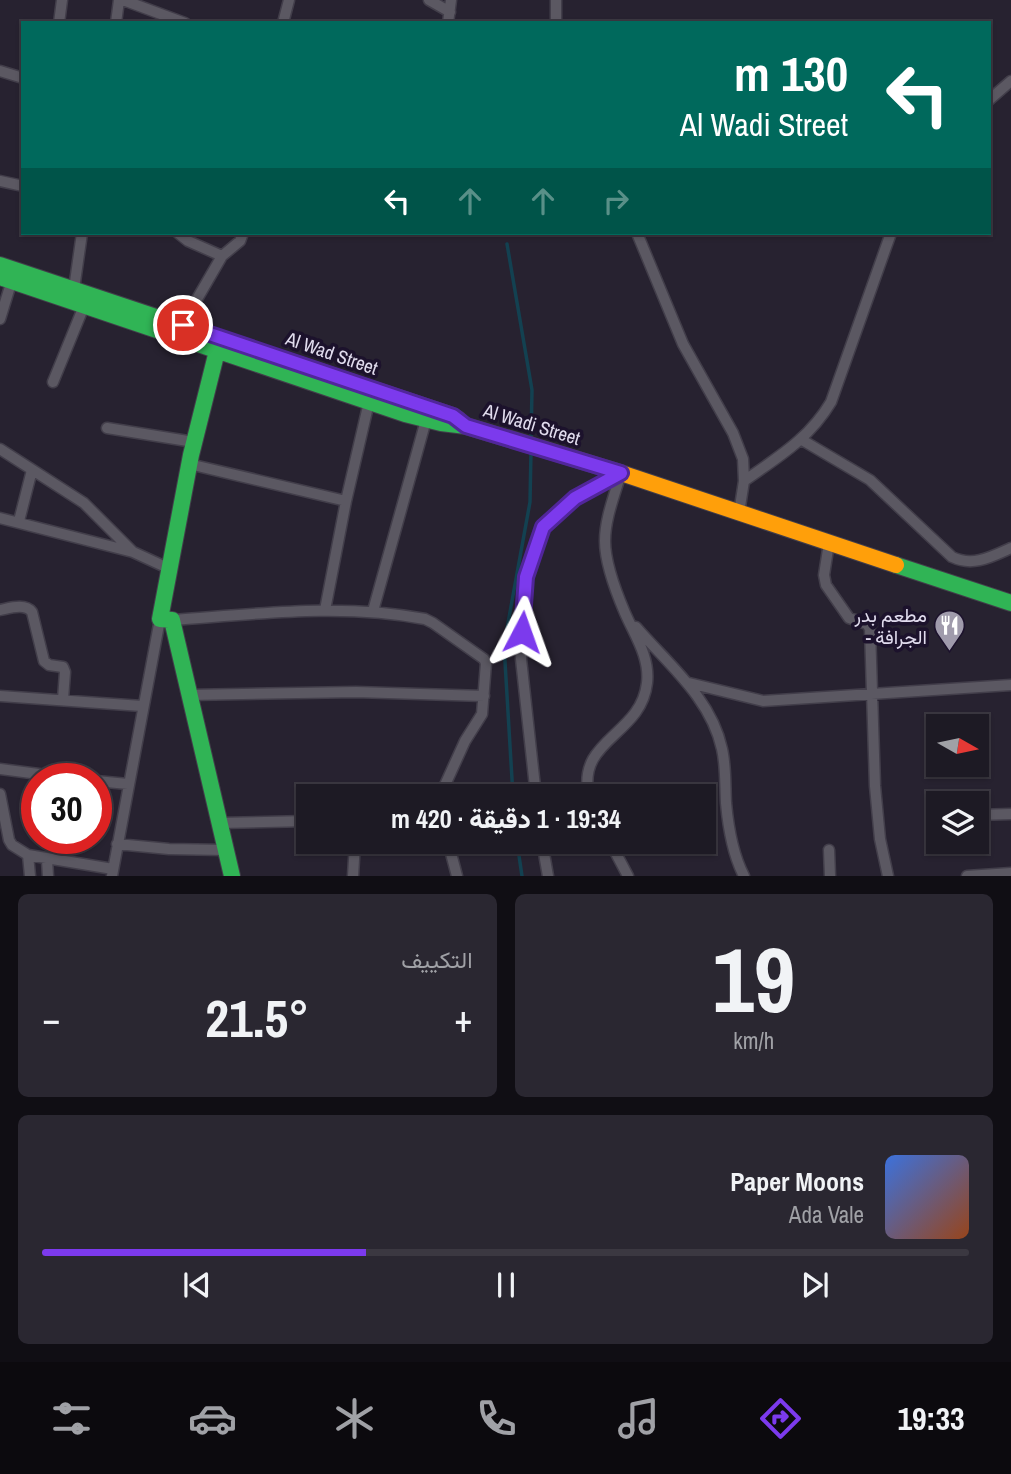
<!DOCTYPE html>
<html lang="ar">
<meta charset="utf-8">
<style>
:root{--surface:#1d1a24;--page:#2a2731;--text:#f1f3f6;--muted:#a0a1a6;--line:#3b3841;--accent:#7c3aed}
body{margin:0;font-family:"Archivo Narrow",Vazirmatn,sans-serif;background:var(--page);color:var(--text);direction:rtl;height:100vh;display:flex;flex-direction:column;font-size:26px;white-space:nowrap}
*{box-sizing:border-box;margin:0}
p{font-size:23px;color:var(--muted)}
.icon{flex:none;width:38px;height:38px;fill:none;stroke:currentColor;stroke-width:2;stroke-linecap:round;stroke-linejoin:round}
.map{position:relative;height:876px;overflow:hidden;direction:ltr}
.drawer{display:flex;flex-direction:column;gap:18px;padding:18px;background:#100e14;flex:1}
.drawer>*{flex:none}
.banner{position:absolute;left:21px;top:21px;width:970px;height:214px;border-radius:0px;box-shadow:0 2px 5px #0004,0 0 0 2px var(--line);direction:rtl;background:#00695c;color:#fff;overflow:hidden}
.needle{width:46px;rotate:99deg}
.controls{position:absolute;left:926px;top:714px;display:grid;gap:14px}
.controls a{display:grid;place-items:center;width:63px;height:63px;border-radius:0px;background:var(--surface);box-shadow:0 2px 5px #0004,0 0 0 2px var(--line);font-size:35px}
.speed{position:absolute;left:21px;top:763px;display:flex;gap:14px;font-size:35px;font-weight:700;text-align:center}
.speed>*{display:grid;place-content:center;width:91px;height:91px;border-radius:50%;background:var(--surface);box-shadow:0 2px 5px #0004,0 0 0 2px var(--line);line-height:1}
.speed .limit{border:10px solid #d22;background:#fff;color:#111}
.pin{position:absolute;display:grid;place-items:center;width:60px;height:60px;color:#fff;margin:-30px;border:4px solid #fff;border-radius:50%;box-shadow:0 2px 7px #0007}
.me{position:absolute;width:77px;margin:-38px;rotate:4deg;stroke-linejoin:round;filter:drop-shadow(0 0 5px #0008)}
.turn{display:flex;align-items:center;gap:24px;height:147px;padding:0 28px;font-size:32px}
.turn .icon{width:91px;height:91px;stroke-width:2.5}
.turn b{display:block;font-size:49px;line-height:60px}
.lanes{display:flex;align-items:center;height:66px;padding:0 28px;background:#0003;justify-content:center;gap:35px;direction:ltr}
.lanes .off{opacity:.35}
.big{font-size:52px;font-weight:800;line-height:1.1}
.drawer .widget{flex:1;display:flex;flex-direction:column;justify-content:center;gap:10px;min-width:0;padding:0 24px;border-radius:10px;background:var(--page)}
.drawer .dial{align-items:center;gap:0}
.dial b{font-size:91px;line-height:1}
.song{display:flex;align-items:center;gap:21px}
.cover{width:84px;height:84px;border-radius:10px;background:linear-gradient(135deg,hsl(220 70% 55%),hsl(20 70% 35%))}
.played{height:7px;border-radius:4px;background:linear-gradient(90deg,var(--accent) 35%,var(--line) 35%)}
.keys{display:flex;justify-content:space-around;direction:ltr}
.heat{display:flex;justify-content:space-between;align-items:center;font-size:38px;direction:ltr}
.drawer .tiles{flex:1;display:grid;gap:18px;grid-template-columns:1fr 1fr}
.widget:last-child{grid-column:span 2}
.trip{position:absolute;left:296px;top:784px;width:420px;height:70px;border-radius:0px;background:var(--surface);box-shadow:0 2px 5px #0004,0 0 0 2px var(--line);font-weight:800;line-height:70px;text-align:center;direction:rtl}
.dock{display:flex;height:112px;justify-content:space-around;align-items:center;background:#0c0a0e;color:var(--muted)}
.dock .icon{width:49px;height:49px}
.dock .active{color:var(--accent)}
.dock b{font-size:32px;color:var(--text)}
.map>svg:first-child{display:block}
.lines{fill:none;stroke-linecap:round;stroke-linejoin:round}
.stream{stroke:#134151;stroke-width:3.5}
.street-casing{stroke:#423e4a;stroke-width:13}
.fast-casing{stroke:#423e4a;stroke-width:18}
.slow-casing{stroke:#423e4a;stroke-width:18}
.street{stroke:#5b5862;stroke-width:10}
.fast{stroke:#30b455;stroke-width:16}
.slow{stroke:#ff9f0a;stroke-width:16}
.route-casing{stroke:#51269a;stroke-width:18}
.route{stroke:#7c3aed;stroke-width:12}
.labels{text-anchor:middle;stroke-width:7;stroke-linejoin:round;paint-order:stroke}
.street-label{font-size:19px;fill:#e1dcee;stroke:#1c122c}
.poi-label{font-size:19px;fill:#e1dcee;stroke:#1c122c;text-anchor:end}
</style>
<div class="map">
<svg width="1011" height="876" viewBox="0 0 1011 876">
<rect width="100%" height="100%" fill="#272230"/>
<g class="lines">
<path class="stream" d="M507,244L532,390L531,440
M513,796L504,645L530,502L531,451
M517,842L522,876"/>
<defs>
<path id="street" d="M123,0L185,23
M429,0L450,12
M59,23L62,0
M116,23L119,0
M283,23L289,0
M448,23L451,0
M556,23V0
M0,71L23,78
M989,100L1011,81
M0,181L23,186
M178,233L188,241L222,256
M637,233L683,344L733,433L743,459L744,481L739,513
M74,289L82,233
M0,319L12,280
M182,325L222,256L240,241L243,233
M53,382L84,306
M107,428L194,442
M802,440L870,480L952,557C973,567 991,557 1011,548
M0,449L84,503L133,552
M189,464L346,501
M744,481C778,457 809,439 831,402L891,233
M0,518L133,552L170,569
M19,521L32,470
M829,543L824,575L826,585L849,618L867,624L870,629L875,786L880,839L888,876
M0,610C10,608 25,603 32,612L44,661L49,665L63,667L65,672L63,699
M325,610L346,501L369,402
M373,611L426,420
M172,620C257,614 342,603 425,619L433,623L484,659L486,663L482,714L465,741L440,796
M636,627C668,664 711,698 722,749C726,766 725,785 726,803C728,825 733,855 744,876
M689,683L763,701L1011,685
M188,695L356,692L484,696
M0,696L142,706
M0,769L77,779
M96,781L128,784
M0,794L9,840L12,845L28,855L30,876
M536,796L521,659L526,577L543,527L575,498L621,473
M589,796C576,739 641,736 647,683C650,657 635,636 625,613C616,592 605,564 605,541C605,518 615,494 621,473
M976,815L1011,814
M219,823L308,821
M448,842L457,876
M542,842L548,876
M610,842L628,876
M117,844L169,849L225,850
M829,850L830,876
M28,855L113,869
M47,860L48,876
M112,876L160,619
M353,876L355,842
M967,876L1011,873"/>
<path id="fast" d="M0,265L453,416L459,420
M0,277L405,414L441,423L466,426L530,445
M217,351L191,455L160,619L172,620L232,876
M896,565L1011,603"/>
<path id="slow" d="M530,445L621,473L896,565"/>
</defs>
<use href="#street" class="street-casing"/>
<use href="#fast" class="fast-casing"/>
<use href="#slow" class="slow-casing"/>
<use href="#street" class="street"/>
<use href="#fast" class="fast"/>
<use href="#slow" class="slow"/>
</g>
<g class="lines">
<defs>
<path id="route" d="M183,325L453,416L466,426L621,473L575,498L543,527L526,577L522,632"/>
</defs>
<use href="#route" class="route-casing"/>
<use href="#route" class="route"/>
</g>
<defs>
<symbol id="restaurant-pin" viewBox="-11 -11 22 30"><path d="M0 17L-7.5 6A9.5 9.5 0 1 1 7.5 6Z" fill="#a09bac" stroke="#1c122c"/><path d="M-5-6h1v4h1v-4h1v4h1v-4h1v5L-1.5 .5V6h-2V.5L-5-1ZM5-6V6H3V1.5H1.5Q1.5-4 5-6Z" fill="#fff"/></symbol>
</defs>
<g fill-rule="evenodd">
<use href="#restaurant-pin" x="932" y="608" width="35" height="47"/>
</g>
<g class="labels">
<g class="street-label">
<text transform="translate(332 353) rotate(19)" y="7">Al Wad Street</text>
<text transform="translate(532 424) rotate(17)" y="7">Al Wadi Street</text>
</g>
<g class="poi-label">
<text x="927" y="622">مطعم بدر<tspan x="927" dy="22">- الجرافة</tspan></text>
</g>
</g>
</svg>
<div class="controls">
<a><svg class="needle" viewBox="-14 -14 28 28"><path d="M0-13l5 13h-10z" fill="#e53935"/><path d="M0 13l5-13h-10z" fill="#a0a1a6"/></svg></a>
<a><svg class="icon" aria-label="layers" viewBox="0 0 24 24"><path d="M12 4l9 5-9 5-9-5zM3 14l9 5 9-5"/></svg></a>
</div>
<div class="speed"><div class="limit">30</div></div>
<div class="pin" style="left:183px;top:325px;background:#d93025"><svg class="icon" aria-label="arrive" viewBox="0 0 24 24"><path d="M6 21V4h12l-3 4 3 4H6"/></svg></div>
<svg class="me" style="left:522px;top:632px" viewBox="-20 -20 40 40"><path d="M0-17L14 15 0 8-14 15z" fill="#7c3aed" stroke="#fff" stroke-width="4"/></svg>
<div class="trip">19:34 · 1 دقيقة · 420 m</div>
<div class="banner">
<div class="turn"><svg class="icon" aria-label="left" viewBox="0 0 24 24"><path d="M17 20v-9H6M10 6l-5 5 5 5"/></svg><div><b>130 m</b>Al Wadi Street</div></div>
<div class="lanes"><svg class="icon" aria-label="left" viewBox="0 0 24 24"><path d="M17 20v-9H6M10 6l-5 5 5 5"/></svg><svg class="icon off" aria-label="ahead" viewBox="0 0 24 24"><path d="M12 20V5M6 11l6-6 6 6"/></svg><svg class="icon off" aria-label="ahead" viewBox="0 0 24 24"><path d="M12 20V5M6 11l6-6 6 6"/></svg><svg class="icon off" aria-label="right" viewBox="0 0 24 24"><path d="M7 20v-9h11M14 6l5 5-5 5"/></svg></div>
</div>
</div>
<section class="drawer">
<div class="tiles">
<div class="widget dial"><b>19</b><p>km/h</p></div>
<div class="widget"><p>التكييف</p>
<div class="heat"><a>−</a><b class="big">21.5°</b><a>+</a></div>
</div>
<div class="widget">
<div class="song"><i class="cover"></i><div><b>Paper Moons</b><p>Ada Vale</p></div></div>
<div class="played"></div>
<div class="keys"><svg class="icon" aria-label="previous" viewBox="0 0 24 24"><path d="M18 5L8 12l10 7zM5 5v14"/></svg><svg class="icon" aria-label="pause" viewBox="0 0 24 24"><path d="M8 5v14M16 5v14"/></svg><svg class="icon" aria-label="next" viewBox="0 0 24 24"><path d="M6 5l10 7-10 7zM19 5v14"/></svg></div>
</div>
</div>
</section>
<nav class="dock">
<b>19:33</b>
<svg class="icon active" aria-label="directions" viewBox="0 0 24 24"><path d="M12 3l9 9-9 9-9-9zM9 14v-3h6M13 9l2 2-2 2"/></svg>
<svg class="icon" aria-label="music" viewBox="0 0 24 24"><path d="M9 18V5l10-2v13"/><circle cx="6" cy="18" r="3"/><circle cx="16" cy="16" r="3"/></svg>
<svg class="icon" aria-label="phone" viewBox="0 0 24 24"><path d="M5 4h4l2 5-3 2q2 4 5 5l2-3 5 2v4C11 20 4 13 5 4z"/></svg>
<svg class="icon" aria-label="climate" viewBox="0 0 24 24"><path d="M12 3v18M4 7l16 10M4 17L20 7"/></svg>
<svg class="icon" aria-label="car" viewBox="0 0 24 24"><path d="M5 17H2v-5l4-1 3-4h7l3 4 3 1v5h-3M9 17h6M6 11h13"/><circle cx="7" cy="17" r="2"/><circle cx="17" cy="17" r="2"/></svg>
<svg class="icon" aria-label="filters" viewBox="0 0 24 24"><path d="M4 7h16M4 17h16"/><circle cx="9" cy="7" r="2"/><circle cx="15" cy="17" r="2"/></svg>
</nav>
